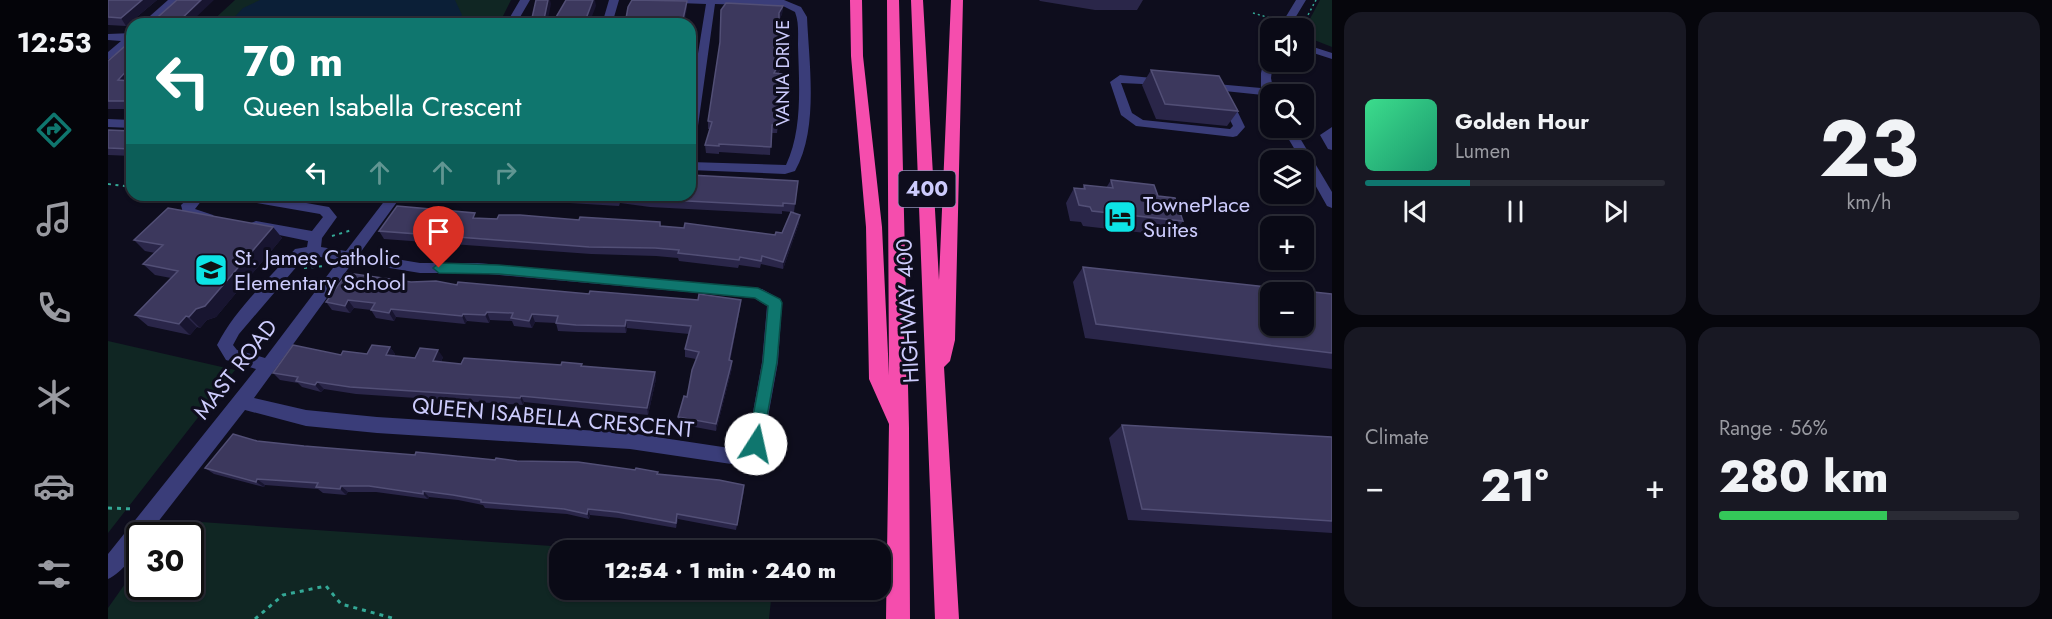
<!DOCTYPE html>
<meta charset="utf-8">
<style>
:root{--surface:#0a0a16;--page:#181823;--text:#f1f3f6;--muted:#999aa1;--line:#2a2b35;--accent:#0f766e}
body{margin:0;font-family:Jost,sans-serif;background:var(--page);color:var(--text);height:100vh;display:flex;flex-direction:column;font-size:22px;white-space:nowrap}
*{box-sizing:border-box;margin:0}
p{font-size:20px;color:var(--muted)}
.icon{flex:none;width:33px;height:33px;fill:none;stroke:currentColor;stroke-width:2;stroke-linecap:round;stroke-linejoin:round}
.map{position:relative;flex:1;overflow:hidden}
.details{display:flex;flex-direction:column;gap:12px;padding:12px;background:#06060c;width:720px}
.details>*{flex:none}
.top-card{position:absolute;left:18px;top:18px;width:570px;height:183px;border-radius:18px;box-shadow:0 2px 4px #0004,0 0 0 2px var(--line);background:#0f766e;color:#fff;overflow:hidden}
.buttons{position:absolute;left:1152px;top:18px;display:grid;gap:12px}
.buttons a{display:grid;place-items:center;width:54px;height:54px;border-radius:12px;background:var(--surface);box-shadow:0 2px 4px #0004,0 0 0 2px var(--line);font-size:30px}
.speed{position:absolute;left:18px;top:522px;display:flex;gap:12px;font-size:30px;font-weight:700;text-align:center}
.speed>*{display:grid;place-content:center;width:78px;height:78px;border-radius:50%;background:var(--surface);box-shadow:0 2px 4px #0004,0 0 0 2px var(--line);line-height:1}
.speed .limit{border:3px solid #111;border-radius:9px;background:#fff;color:#111}
.pin{position:absolute;display:grid;place-items:center;width:51px;height:51px;color:#fff;margin:-62px -26px;border-radius:50% 50% 50% 0;rotate:-45deg;box-shadow:0 0 6px #0007}
.pin .icon{rotate:45deg}
.me{position:absolute;width:66px;margin:-33px;rotate:10deg;stroke-linejoin:round;filter:drop-shadow(0 0 4px #0008)}
.turn{display:flex;align-items:center;gap:21px;height:126px;padding:0 18px;font-size:27px}
.turn .icon{width:78px;height:78px;stroke-width:2.5}
.turn b{display:block;font-size:42px;line-height:51px}
.lanes{display:flex;align-items:center;height:57px;padding:0 18px;background:#0003;justify-content:center;gap:30px;direction:ltr}
.lanes .off{opacity:.35}
.big{font-size:45px;font-weight:800;line-height:1.1}
.details .tile{flex:1;display:flex;flex-direction:column;justify-content:center;gap:9px;min-width:0;padding:0 21px;border-radius:18px;background:var(--page)}
.details .dial{align-items:center;gap:0}
.dial b{font-size:78px;line-height:1}
.song{display:flex;align-items:center;gap:18px}
.cover{width:72px;height:72px;border-radius:9px;background:linear-gradient(135deg,hsl(150 70% 55%),hsl(160 70% 35%))}
.played{height:6px;border-radius:3px;background:linear-gradient(90deg,var(--accent) 35%,var(--line) 35%)}
.keys{display:flex;justify-content:space-around;direction:ltr}
.heat{display:flex;justify-content:space-between;align-items:center;font-size:33px;direction:ltr}
.charge{height:9px;border-radius:4px;background:linear-gradient(90deg,#34c759 56%,var(--line) 0)}
.details .tiles{flex:1;display:grid;gap:12px;grid-template-columns:repeat(2,1fr)}
.trip{position:absolute;left:441px;top:540px;width:342px;height:60px;border-radius:18px;background:var(--surface);box-shadow:0 2px 4px #0004,0 0 0 2px var(--line);font-weight:800;line-height:60px;text-align:center}
main{display:flex;flex:1;min-height:0}
.dock{display:flex;flex-direction:column;width:108px;justify-content:space-around;align-items:center;background:#040409;color:var(--muted)}
.dock .icon{width:42px;height:42px}
.dock .selected{color:var(--accent)}
.dock b{font-size:27px;color:var(--text)}
.map>svg:first-child{display:block}
.green{fill:#102623}
.water{fill:#0b1f37}
.lines{fill:none;stroke-linecap:round;stroke-linejoin:round}
.path-far2{stroke:#34a896;stroke-width:1.5;stroke-dasharray:2 3;stroke-linecap:butt}
.path-far1{stroke:#34a896;stroke-width:2;stroke-dasharray:3 4.5;stroke-linecap:butt}
.path{stroke:#34a896;stroke-width:3;stroke-dasharray:4 5;stroke-linecap:butt}
.minor{fill:#3a3d79;fill-rule:evenodd}
.highway{fill:#f54dad;fill-rule:evenodd}
.wall{fill:#2a2649}
.shaded-wall{fill:#181530}
.building{fill:#3c385d;stroke:#524f76;stroke-width:1.5;fill-rule:evenodd}
.route{fill:#0f766e;stroke:#0a4d48;stroke-width:1.5}
.labels{text-anchor:middle;stroke-width:6;stroke-linejoin:round;paint-order:stroke}
.far-street-label{font-size:18px;fill:#cccbfc;stroke:#0e0d1d}
.shield{fill:#0e0d1d;stroke:#9392b9;stroke-width:1.5}
.shield-label{font-size:21px;font-weight:bold;fill:#cccbfc}
.poi-label{font-size:22px;fill:#cccbfc;stroke:#0e0d1d;text-anchor:start}
.street-label{font-size:22px;fill:#cccbfc;stroke:#0e0d1d}
</style>
<main>
<nav class="dock">
<b>12:53</b>
<svg class="icon selected" aria-label="directions" viewBox="0 0 24 24"><path d="M12 3l9 9-9 9-9-9zM9 14v-3h6M13 9l2 2-2 2"/></svg>
<svg class="icon" aria-label="music" viewBox="0 0 24 24"><path d="M9 18V5l10-2v13"/><circle cx="6" cy="18" r="3"/><circle cx="16" cy="16" r="3"/></svg>
<svg class="icon" aria-label="phone" viewBox="0 0 24 24"><path d="M5 4h4l2 5-3 2q2 4 5 5l2-3 5 2v4C11 20 4 13 5 4z"/></svg>
<svg class="icon" aria-label="climate" viewBox="0 0 24 24"><path d="M12 3v18M4 7l16 10M4 17L20 7"/></svg>
<svg class="icon" aria-label="car" viewBox="0 0 24 24"><path d="M5 17H2v-5l4-1 3-4h7l3 4 3 1v5h-3M9 17h6M6 11h13"/><circle cx="7" cy="17" r="2"/><circle cx="17" cy="17" r="2"/></svg>
<svg class="icon" aria-label="filters" viewBox="0 0 24 24"><path d="M4 7h16M4 17h16"/><circle cx="9" cy="7" r="2"/><circle cx="15" cy="17" r="2"/></svg>
</nav>
<div class="map">
<svg width="1224" height="619" viewBox="0 0 1224 619">
<rect width="100%" height="100%" fill="#0e0d1d"/>
<path class="green" d="M127,0H403L391,24H101Z
M1212,0H1224V47L1196,36V30Z
M0,341L127,370L0,533Z
M63,520L502,550H452V590H664L661,619H0V608L31,564L32,586H82V536L52,535Z"/>
<path class="water" d="M152,0H347L354,15L348,24H120L135,8Z"/>
<g class="lines">
<path class="path-far2" d="M1145,13L1169,20
M1193,28L1208,0"/>
<path class="path-far1" d="M0,184L24,187
M224,236L244,230
M196,268L217,266"/>
<path class="path" d="M0,508L27,509
M147,619L175,595L218,586L233,604L288,619"/>
<path class="minor" d="M60,0H71L44,24H33Z
M412,0H422L408,24H398Z
M501,0H511L504,24H494Z
M566,0H676L693,7L699,17C701,63 711,129 687,171L677,174L582,170V162L678,165C695,129 691,84 690,45C690,34 691,22 687,12L675,6L607,4L588,140L582,144V103L598,4L571,3Z
M1188,0H1198L1181,28H1171Z
M24,33V41L0,60V52L13,41L0,40V34Z
M1196,44L1224,53V59L1196,50Z
M1162,53V62H1165L1163,78L1166,94H1162V103L1158,102L1155,95L1097,89L1091,86L1097,83L1153,88V73L1157,56Z
M1012,75L1056,79L1061,82L1056,85L1013,83L1024,113L1035,120L1122,129L1125,126L1111,98L1117,95L1123,98L1137,127L1129,136L1125,137L1028,126L1013,115L1002,82Z
M0,119L24,120V128L0,127Z
M1224,127V150L1220,149L1212,135Z
M1174,128H1186L1224,192V208L1219,206L1196,165V160H1193Z
M84,195H98L87,209L105,215L107,218L105,221L85,220L75,213L73,205Z
M120,195H153L221,207L229,217L214,238L213,247L238,251L281,195H294L252,253L312,263H370L654,289L672,299L674,303L670,362L654,450L630,465L522,449L269,433L198,426L137,410L39,536H32C32,550 14,573 0,579V554L148,369L118,360L109,345C127,309 161,279 187,249L199,247L200,241L143,229L141,226L143,223L148,221L204,231L215,217L212,214L126,199ZM206,256L231,260L157,358L129,350L125,345L131,334L196,258ZM245,262L312,273H370L646,298L659,306L654,362L640,440L628,449L522,433L269,417L198,410L146,398Z"/>
<path class="highway" d="M742,0H754L755,56L774,227L781,375L779,0H791L801,428L802,619H778L781,424L761,379L758,227L743,56Z
M803,0H815L831,280L843,0H855L847,340L842,361L836,367L851,619H827Z"/>
</g>
<path class="wall" d="M0,0H49L18,26L0,25Z
M931,0H1035L1029,10H987L932,1Z
M675,6L674,14L671,20V28L674,66L670,74L674,89L669,133H663L662,155L611,152V154L598,153L597,145L602,129H600V121Z
M0,61L24,81V109H0Z
M1043,70L1130,111L1119,126L1048,119L1034,85Z
M0,130L24,131V156L0,155Z
M1003,180L1050,196L1075,221L1064,236L975,226L973,222L962,221L958,203L966,188L974,189L976,185L998,188Z
M690,181L686,212H683L691,223L675,269L653,264L652,268L631,265L630,268L571,261L570,258L548,256L483,254L276,239L271,231L369,218L552,222L553,226L667,235L674,233L683,212L674,211V214L542,207L512,203L511,206L327,195H582Z
M165,227L174,238L108,317L99,320L92,328L89,327L82,335L40,326L27,315L63,278L47,275L35,264L47,253L37,251L26,240Z
M975,267L1224,294V369L977,338L965,282Z
M303,282L481,294L590,300H633L632,308L622,361H624V368L608,431L571,424L570,417L579,397L588,359L577,357V349L581,334L519,328L518,333L470,332L450,331L448,323L427,322L424,328L406,326L404,321L382,320L381,323L359,321L357,324L288,317L286,321L268,318L263,310L246,308L242,313L224,310L218,302Z
M282,347L287,354L286,356L307,358L335,357L333,362L353,364L474,366L547,372L548,379L540,415L416,402L415,405L248,394L216,389L213,392L194,387L190,383L172,380L165,373L233,355L259,354Z
M1014,425L1224,437V533L1020,520L1001,438Z
M149,441L196,446L307,455L409,461L550,474L636,491L628,530L570,519L568,528L511,518L482,515L481,519L459,514L377,508L375,505L350,500L321,497L320,499L268,492H240L238,495L215,493L210,489L157,485L156,487L106,474L97,468Z"/>
<path class="shaded-wall" d="M34,0H49L18,26L13,18Z
M93,0H106L81,24H68Z
M440,0H442L443,4L439,24H435Z
M485,0H487L488,6L481,24H476Z
M579,1V9L576,24H574Z
M675,6L674,14L671,21V13Z
M674,59V66L665,81L666,73Z
M24,65V80L16,88L10,80Z
M692,215L691,223L675,269V262Z
M165,227L174,238L108,317L99,320L92,328L81,317Z
M240,300L246,308L242,313L237,306Z
M633,300L632,308L621,368V360Z
M283,309L288,317L286,321L281,313Z
M379,312L382,320L381,323L377,315Z
M355,314L359,321L357,324L354,316Z
M424,314L427,322L424,328L421,321Z
M78,316L89,327L82,335L71,324Z
M518,320L519,328L518,333L517,326Z
M282,347L287,354L283,362L278,355Z
M330,350L335,357L330,368L325,361Z
M624,361V368L608,431V424Z
M547,372L548,379L540,415L539,408Z
M209,382L216,389L213,392L207,385Z
M413,396L416,402L415,405L412,398Z
M149,479L157,485L156,487L148,482Z
M636,485V491L628,530L629,525Z
M233,486L240,492L238,495L232,489Z
M315,491L321,497L320,499L315,494Z
M480,509L482,515L481,519L479,514Z
M569,514L570,519L568,528V523Z"/>
<path class="building" d="M0,0H34L13,18L0,17Z
M69,0H93L68,24H42Z
M428,0H440L435,24H418L420,18H424Z
M458,0H485L476,24H444Z
M524,0L579,1L574,24H517L520,7Z
M618,3L675,6L671,13V28H674V59L666,73L674,74V89L670,125H664L663,147L611,144V146L597,145L604,122L600,121L612,42L613,10Z
M24,40V65L10,80L24,81V101H0V61Z
M1043,70L1111,76L1130,111L1057,104Z
M0,130L24,131V149L0,148Z
M582,175L690,181L687,204L675,203V206L541,199L513,195H582Z
M1003,180L1046,185L1050,196L1067,198L1075,221L984,211L982,207L971,205L966,188L977,189L976,185L1005,188Z
M469,195H511L510,197Z
M289,206L367,213L365,218L389,219L391,215H412L471,220L472,217L552,222V226L576,228L577,223L667,235L668,232L674,233L683,212L692,215L675,262L654,256L653,261L632,257L631,260L570,253L571,250L547,248L481,247L271,231Z
M60,208L165,227L97,306L88,309L81,317L78,316L71,324L27,315L70,271L35,264L55,245L26,240Z
M975,267L1224,294V353L988,324ZM1162,292H1196V326H1162Z
M239,273L303,282L328,281L349,285L350,282L481,294L482,291L590,300L591,294L633,300L621,360L624,361L608,424L570,417L576,396L579,397L584,370L591,352L577,349L583,326L518,320L517,326L468,325L448,323L450,316L424,314L421,321L403,318L405,313L379,312L377,315L355,314L354,316L283,309L281,313L263,310L267,303L240,300L237,306L218,302Z
M185,345L233,355L235,351L259,354L264,345L282,347L278,355L307,358L312,348L330,350L325,361L353,364L356,358L453,365L454,362L474,364L473,366L547,372L539,408L413,396L412,398L242,387L209,382L207,385L188,381L190,377L165,373Z
M1014,425L1224,437V521L1034,509Z
M125,434L149,441L196,446L307,455L308,452L387,460L388,458L409,461L470,462L527,470L528,468L550,472L549,474L611,480L636,485L629,525L569,514L568,523L509,512L480,509L479,514L456,509L373,502V500L345,495L315,491V494L261,486H233L232,489L208,487L210,483L149,479L148,482L97,468Z"/>
<path class="route" d="M331,263L391,265L650,288L672,299L674,303L669,362L653,449L648,451L642,449L640,444L655,362L660,306L647,298L391,274L331,273L325,268Z"/>
<defs>
<symbol id="hotel-square" viewBox="-11 -11 22 22"><rect x="-9" y="-9" width="18" height="18" rx="4" fill="#0de4e6" stroke="#0e0d1d"/><path d="M-6-4.5h1.5V1H6V5H4.5V3h-9V5H-6ZM-4 0a1.8 1.8 0 1 1 3.6 0ZM.5 0V-2.5h3Q6-2.5 6 0Z" fill="#111"/></symbol>
<symbol id="school-square" viewBox="-11 -11 22 22"><rect x="-9" y="-9" width="18" height="18" rx="4" fill="#0de4e6" stroke="#0e0d1d"/><path d="M0-5L7-2L0 1L-7-2ZM-4 1L0 2.5L4 1V4Q0 6-4 4Z" fill="#111"/></symbol>
</defs>
<g fill-rule="evenodd">
<use href="#hotel-square" x="993" y="198" width="38" height="38"/>
<use href="#school-square" x="84" y="251" width="38" height="38"/>
</g>
<g class="labels">
<g class="far-street-label">
<text transform="translate(675 73) rotate(-90)" y="6">VANIA DRIVE</text>
</g>
<rect class="shield" x="790.5" y="171" width="57" height="36" rx="4.5"/>
<g class="shield-label">
<text x="819" y="196">400</text>
</g>
<g class="poi-label">
<text x="1035" y="212">TownePlace<tspan x="1035" dy="25">Suites</tspan></text>
<text x="126" y="265">St. James Catholic<tspan x="126" dy="25">Elementary School</tspan></text>
</g>
<g class="street-label">
<text transform="translate(799 311) rotate(-93)" y="8">HIGHWAY 400</text>
<text transform="translate(127 369) rotate(-52)" y="8">MAST ROAD</text>
<text transform="translate(445 417) rotate(5)" y="8">QUEEN ISABELLA CRESCENT</text>
</g>
</g>
</svg>
<div class="buttons">
<a><svg class="icon" aria-label="sound" viewBox="0 0 24 24"><path d="M4 9h4l5-4v14l-5-4H4zM17 9q2 3 0 6"/></svg></a>
<a><svg class="icon" aria-label="search" viewBox="0 0 24 24"><circle cx="10" cy="10" r="6"/><path d="M15 15l6 6"/></svg></a>
<a><svg class="icon" aria-label="layers" viewBox="0 0 24 24"><path d="M12 4l9 5-9 5-9-5zM3 14l9 5 9-5"/></svg></a>
<a>+</a>
<a>−</a>
</div>
<div class="speed"><div class="limit">30</div></div>
<div class="pin" style="left:331px;top:268px;background:#d93025"><svg class="icon" aria-label="arrive" viewBox="0 0 24 24"><path d="M6 21V4h12l-3 4 3 4H6"/></svg></div>
<svg class="me" style="left:648px;top:444px" viewBox="-20 -20 40 40"><circle r="19" fill="#fff"/><path d="M0-13L10 11 0 6-10 11z" fill="#0f766e"/></svg>
<div class="trip">12:54 · 1 min · 240 m</div>
<div class="top-card">
<div class="turn"><svg class="icon" aria-label="left" viewBox="0 0 24 24"><path d="M17 20v-9H6M10 6l-5 5 5 5"/></svg><div><b>70 m</b>Queen Isabella Crescent</div></div>
<div class="lanes"><svg class="icon" aria-label="left" viewBox="0 0 24 24"><path d="M17 20v-9H6M10 6l-5 5 5 5"/></svg><svg class="icon off" aria-label="ahead" viewBox="0 0 24 24"><path d="M12 20V5M6 11l6-6 6 6"/></svg><svg class="icon off" aria-label="ahead" viewBox="0 0 24 24"><path d="M12 20V5M6 11l6-6 6 6"/></svg><svg class="icon off" aria-label="right" viewBox="0 0 24 24"><path d="M7 20v-9h11M14 6l5 5-5 5"/></svg></div>
</div>
</div>
<section class="details">
<div class="tiles">
<div class="tile">
<div class="song"><i class="cover"></i><div><b>Golden Hour</b><p>Lumen</p></div></div>
<div class="played"></div>
<div class="keys"><svg class="icon" aria-label="previous" viewBox="0 0 24 24"><path d="M18 5L8 12l10 7zM5 5v14"/></svg><svg class="icon" aria-label="pause" viewBox="0 0 24 24"><path d="M8 5v14M16 5v14"/></svg><svg class="icon" aria-label="next" viewBox="0 0 24 24"><path d="M6 5l10 7-10 7zM19 5v14"/></svg></div>
</div>
<div class="tile dial"><b>23</b><p>km/h</p></div>
<div class="tile"><p>Climate</p>
<div class="heat"><a>−</a><b class="big">21°</b><a>+</a></div>
</div>
<div class="tile"><p>Range · 56%</p><b class="big">280 km</b><div class="charge"></div></div>
</div>
</section>
</main>
